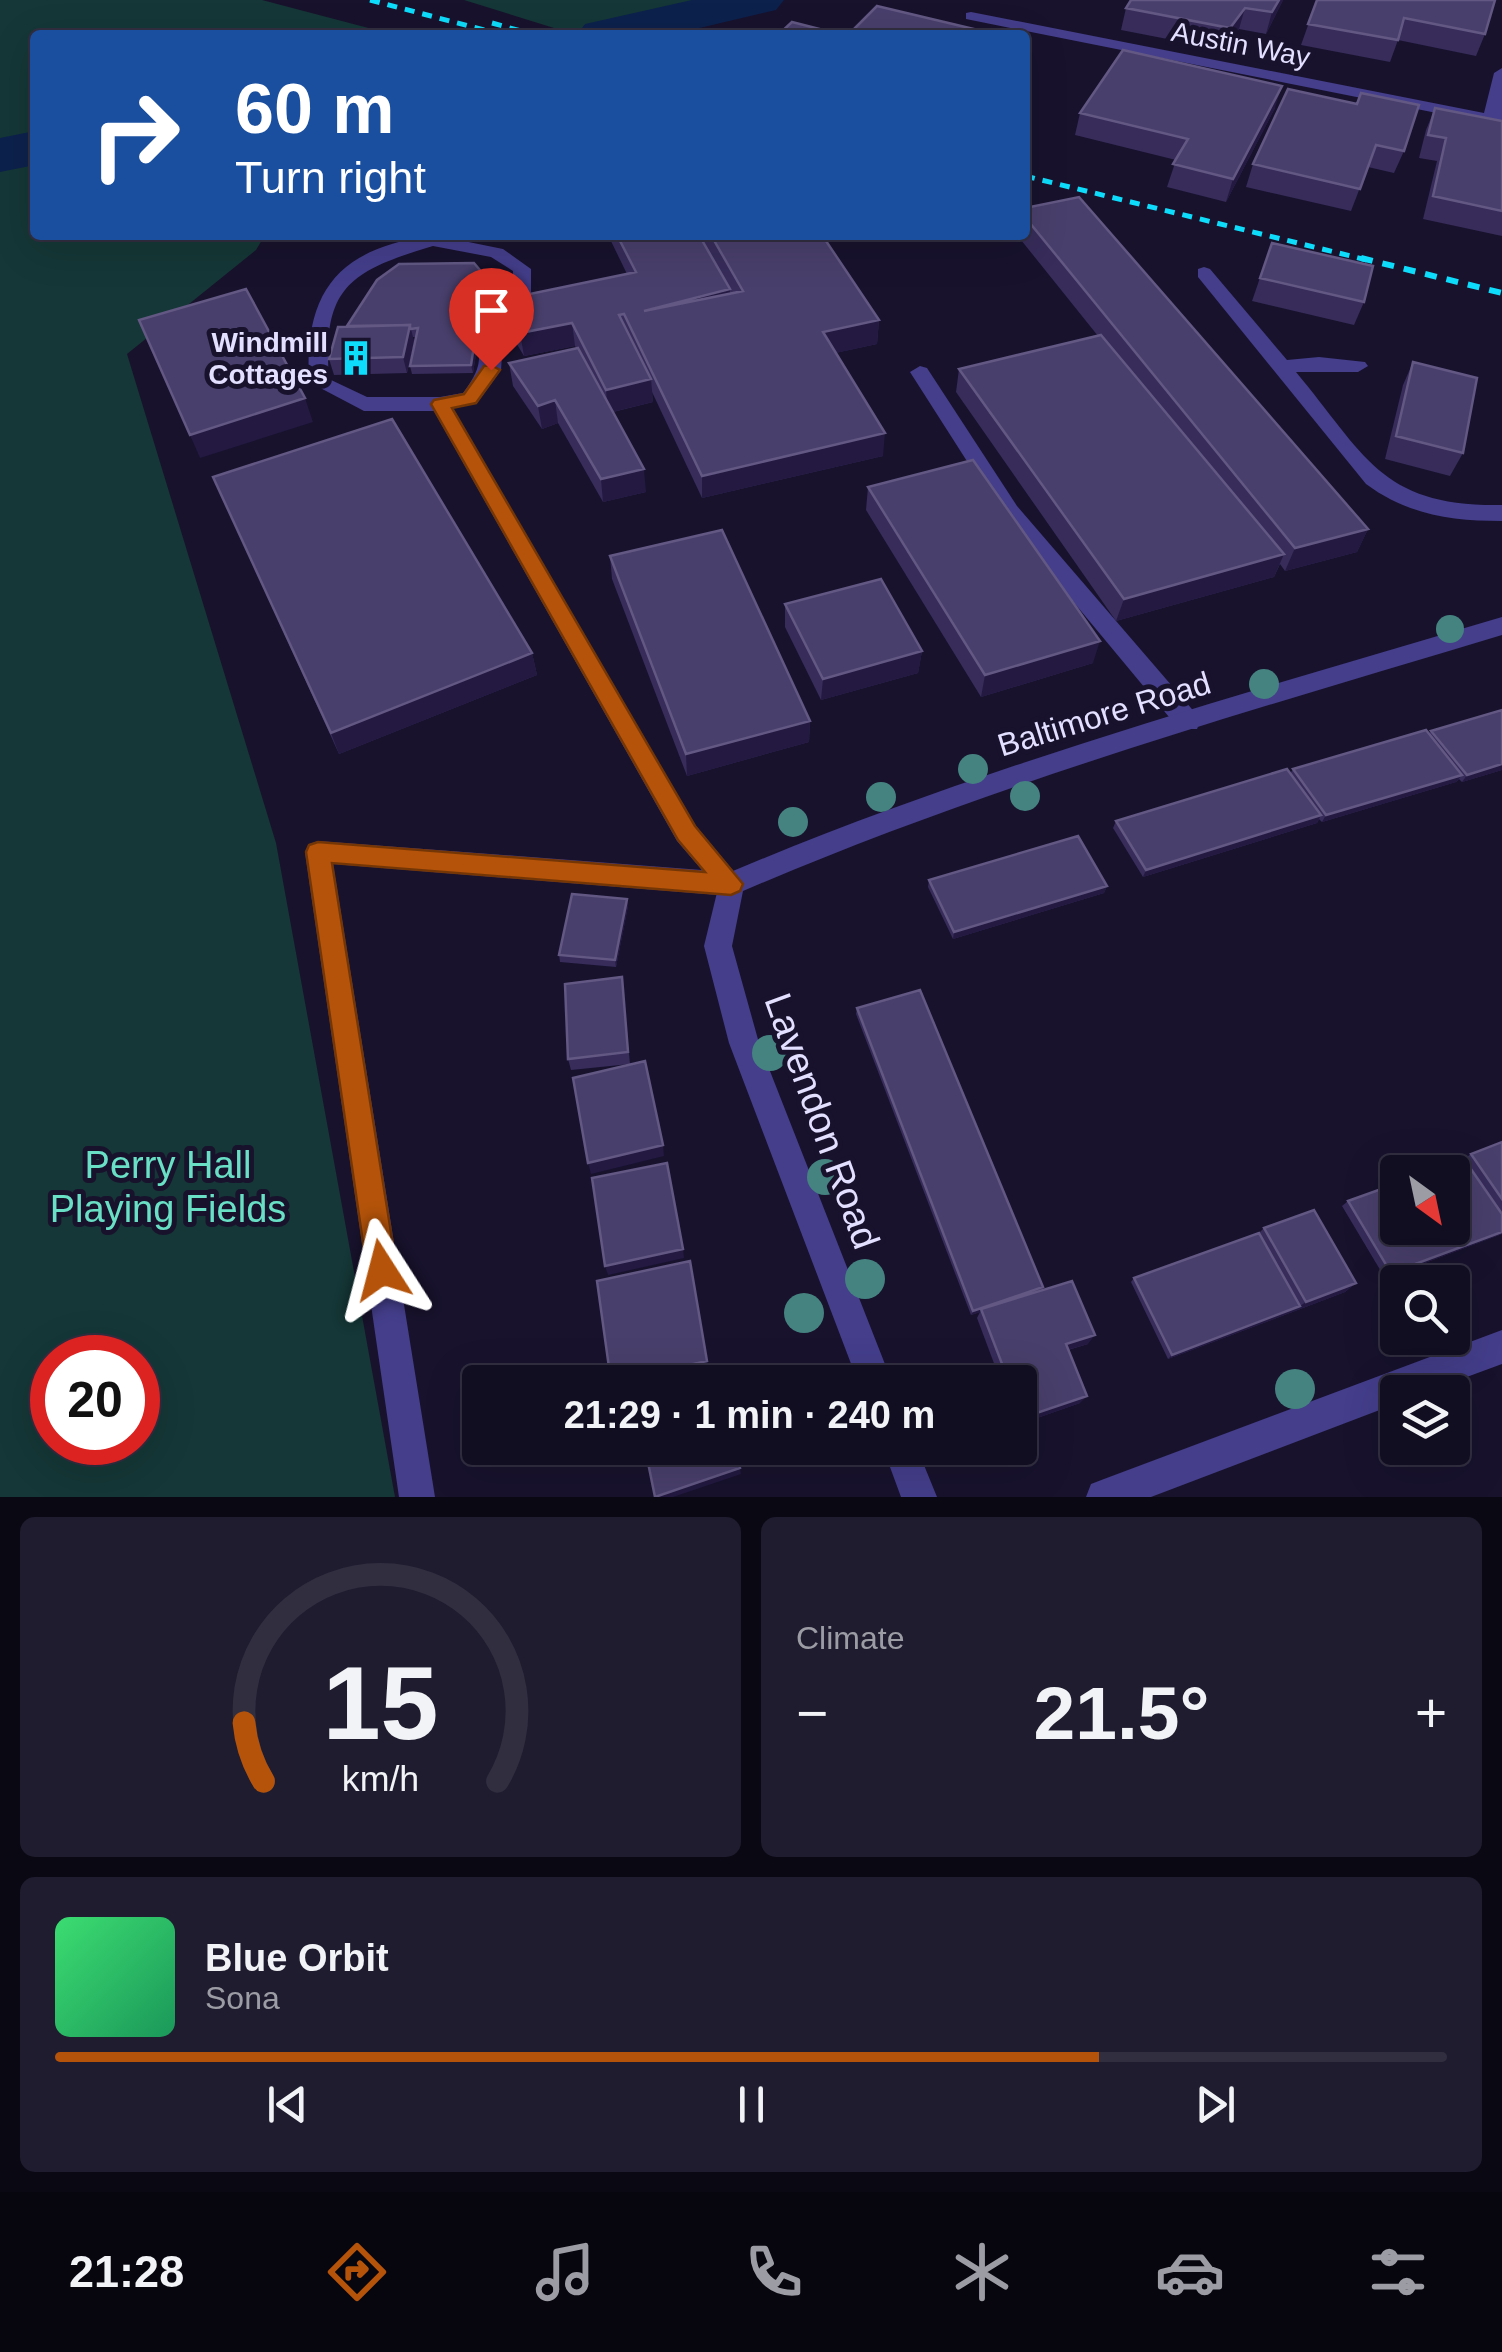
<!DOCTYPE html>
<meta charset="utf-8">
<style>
:root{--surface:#120e22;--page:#1f1c2f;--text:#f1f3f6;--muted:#9c9ca5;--line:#312e40;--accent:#b45309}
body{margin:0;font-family:Helvetica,sans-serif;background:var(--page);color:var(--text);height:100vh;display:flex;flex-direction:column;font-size:38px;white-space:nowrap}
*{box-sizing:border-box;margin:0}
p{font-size:32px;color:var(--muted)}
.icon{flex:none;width:55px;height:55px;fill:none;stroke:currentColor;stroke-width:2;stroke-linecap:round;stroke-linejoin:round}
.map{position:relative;height:1497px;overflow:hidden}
.panel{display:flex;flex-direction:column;gap:20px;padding:20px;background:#0a0813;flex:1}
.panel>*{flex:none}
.hud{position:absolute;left:30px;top:30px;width:1000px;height:210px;border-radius:10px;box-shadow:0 10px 40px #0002,0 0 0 2px var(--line);background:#1a4fa0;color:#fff;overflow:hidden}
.needle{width:65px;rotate:147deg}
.tools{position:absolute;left:1380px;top:1155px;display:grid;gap:20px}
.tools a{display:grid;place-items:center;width:90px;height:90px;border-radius:10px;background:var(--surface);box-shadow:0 10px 40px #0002,0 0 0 2px var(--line);font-size:50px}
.speed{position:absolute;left:30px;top:1335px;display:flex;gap:20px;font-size:50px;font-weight:700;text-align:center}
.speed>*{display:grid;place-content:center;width:130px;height:130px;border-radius:50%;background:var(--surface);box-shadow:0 10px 40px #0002,0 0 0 2px var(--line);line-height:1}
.speed .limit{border:15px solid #d22;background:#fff;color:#111}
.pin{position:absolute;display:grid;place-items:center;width:85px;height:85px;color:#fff;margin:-102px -42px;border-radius:50% 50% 50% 0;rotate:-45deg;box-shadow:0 0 10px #0007}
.pin .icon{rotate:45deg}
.me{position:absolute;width:110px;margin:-55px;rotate:351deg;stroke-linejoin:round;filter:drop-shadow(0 0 8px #0008)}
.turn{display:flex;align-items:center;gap:35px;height:210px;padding:0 40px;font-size:45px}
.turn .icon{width:130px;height:130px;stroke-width:2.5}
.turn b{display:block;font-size:70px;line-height:85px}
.big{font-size:75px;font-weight:700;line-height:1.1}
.panel .widget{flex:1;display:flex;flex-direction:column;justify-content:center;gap:15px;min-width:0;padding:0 35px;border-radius:15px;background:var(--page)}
.panel .dial{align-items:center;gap:0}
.dial svg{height:260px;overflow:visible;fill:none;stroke:var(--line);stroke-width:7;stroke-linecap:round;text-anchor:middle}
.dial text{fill:var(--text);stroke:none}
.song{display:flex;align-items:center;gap:30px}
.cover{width:120px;height:120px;border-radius:15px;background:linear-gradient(135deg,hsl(140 70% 55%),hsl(150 70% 35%))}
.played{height:10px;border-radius:5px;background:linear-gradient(90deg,var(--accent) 75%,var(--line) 75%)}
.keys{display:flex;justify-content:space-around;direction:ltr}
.heat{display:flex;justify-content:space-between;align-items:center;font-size:55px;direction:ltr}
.panel .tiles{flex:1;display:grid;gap:20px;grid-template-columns:1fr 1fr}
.widget:last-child{grid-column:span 2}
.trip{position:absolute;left:462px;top:1365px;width:575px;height:100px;border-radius:10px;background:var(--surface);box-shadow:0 10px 40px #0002,0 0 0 2px var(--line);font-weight:700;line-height:100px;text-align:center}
.tabs{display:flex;height:160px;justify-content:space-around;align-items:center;background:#07060e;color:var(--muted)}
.tabs .icon{width:70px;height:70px}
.tabs .current{color:var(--accent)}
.tabs b{font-size:45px;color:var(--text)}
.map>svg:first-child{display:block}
.green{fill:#153737;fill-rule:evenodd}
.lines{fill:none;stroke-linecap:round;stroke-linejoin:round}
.river{fill:#0c214c;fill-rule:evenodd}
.lane{fill:#443e8b;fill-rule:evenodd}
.street{fill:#443e8b;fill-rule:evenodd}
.rail-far1{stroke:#0edcfb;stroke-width:5;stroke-dasharray:10 8;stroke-linecap:butt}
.rail{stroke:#0edcfb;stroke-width:6;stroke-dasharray:12 10;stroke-linecap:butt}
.tree{fill:#458381}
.wall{fill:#372c5a}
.shaded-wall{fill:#231941}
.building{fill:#493f6c;stroke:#625883;stroke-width:2.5}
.route{fill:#b45309;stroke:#753606;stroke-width:2.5}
.labels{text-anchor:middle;stroke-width:10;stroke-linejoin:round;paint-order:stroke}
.far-street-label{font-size:28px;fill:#e3dfff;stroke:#18122d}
.far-poi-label{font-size:28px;font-weight:bold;fill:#e3dfff;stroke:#18122d;text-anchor:end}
.street-label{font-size:32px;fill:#e3dfff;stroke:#18122d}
.near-street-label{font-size:38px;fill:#e3dfff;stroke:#18122d}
.near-park-label{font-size:38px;fill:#69e0c6;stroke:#18122d}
</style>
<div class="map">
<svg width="1502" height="1497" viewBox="0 0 1502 1497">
<rect width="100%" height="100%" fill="#18122d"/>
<path class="green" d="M0,0H262L395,35H35V235H265L256,250L127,354L276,843L395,1497H0ZM52,1358H138V1442H52Z
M464,0H715L567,32Z"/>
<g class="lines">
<path class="river" d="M692,0H784L776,10L670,35H577L585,24Z
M35,131V165L0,172V138Z"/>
<path class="lane" d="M971,12L1484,113L1494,73L1502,68V126L966,19V13Z
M434,235L503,249L531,269V299L504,329L501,370L477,403L452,408L695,825L744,884L741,892L731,896L333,864L435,1497H399L305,852L309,844L318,841L702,870L677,841L434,411H364L309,382C304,289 340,248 434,235ZM433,246L491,257L513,271V298C503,307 489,318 485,330C473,361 488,360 463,393L440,397H367L329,379C322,287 350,271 433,246Z
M1204,267L1210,269L1287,360L1319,357L1365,362L1368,366L1358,372H1296C1366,456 1381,507 1502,505V521C1452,521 1408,515 1366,484L1198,277V269Z
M920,366L927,368L1017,506L1197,715L1200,722L1197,729H1179L1002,516L910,372Z"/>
<path class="street" d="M1502,617V635C1246,712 989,785 743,891L732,946L759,1043L892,1382H858L729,1043L704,946L721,876C975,768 1239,695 1502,617Z
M1502,1330V1364L1426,1392H1398V1403L1151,1497H1086L1091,1484L1104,1479Z
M883,1448H917L937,1497H901Z"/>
<path class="rail-far1" d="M370,0L503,35
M492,23L535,35
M1025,176L1371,261"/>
<path class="rail" d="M1361,258L1502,293"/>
</g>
<g class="tree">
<circle cx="1450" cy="629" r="14"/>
<circle cx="1264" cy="684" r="15"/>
<circle cx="973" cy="769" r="15"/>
<circle cx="1025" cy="796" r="15"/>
<circle cx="881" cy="797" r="15"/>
<circle cx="793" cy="822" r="15"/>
<circle cx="770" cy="1053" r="18"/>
<circle cx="825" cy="1177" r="18"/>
<circle cx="865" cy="1279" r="20"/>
<circle cx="804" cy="1313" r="20"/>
<circle cx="1295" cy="1389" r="20"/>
</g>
<path class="wall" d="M1283,0L1266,34L1239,29L1224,50L1121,30L1126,8Z
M1317,0L1485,34L1476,56L1398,40L1390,62L1301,45Z
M1288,89L1404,151L1394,173L1368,167L1351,211L1246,187L1253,164Z
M1275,108L1226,202L1167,187L1176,160L1075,135L1080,113Z
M1435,108L1502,121V236L1423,219L1437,161L1419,158L1426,130Z
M1025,208L1368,529L1357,552L1285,571L1280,564L1274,577L1116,621L956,392L959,369L1098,336L1017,235H1025Z
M608,235H822L879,320L877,344L835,353L883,456L702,498L652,392L653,402L613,412L646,492L603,502L558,423L542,429L513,386L509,363L576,348L575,346L524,356L504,323L501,300L627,274Z
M1272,243L1364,302L1354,325L1252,301Z
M485,276L487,284L473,373L412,374L410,366L417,337H412L414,341L407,373L334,375L329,359L347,326Z
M1413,362L1463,453L1450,476L1385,459L1403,385Z
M213,477L532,653L537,675L339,754Z
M868,487L1093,663L981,697L866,510Z
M610,556L810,721L809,742L687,776L612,579Z
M785,604L922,651L918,673L821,700L785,627Z
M1502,710V770L1462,782L1459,779L1456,782L1322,822L1319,819L1317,823L1143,877L1113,828L1116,821L1290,774L1293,769L1429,734L1431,731Z
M929,880L1107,886L1104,893L953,939L928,887Z
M627,899L628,906L616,967L560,962L559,955Z
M622,977L630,1064L571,1070L568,1059Z
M857,1008L1043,1287L1042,1290L1088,1344L1068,1350L1080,1403L1020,1424V1382H1001L977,1318L980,1312L971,1315L856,1014Z
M1502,1142V1234L1385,1278L1342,1206L1348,1201L1464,1159L1471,1154Z
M1264,1228L1356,1283L1345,1292L1168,1359L1131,1282L1134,1278L1259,1233Z"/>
<path class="shaded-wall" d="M1279,0H1283L1266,34L1272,12Z
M1245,8L1239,29L1224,50L1230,28Z
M1282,86L1275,108L1226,202L1233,179Z
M485,276L487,284L473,373L471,365Z
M730,289V312L644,311Z
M879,320L877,344L822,356L823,332Z
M572,323L575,346L524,356L520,333Z
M410,325L414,341L407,373L403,357Z
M651,379L653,402L608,413L606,390Z
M305,398L313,422L200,458L190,435Z
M555,400L558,423L542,429L538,406Z
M885,433L883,456L702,498V476Z
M644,469L646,492L603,502L601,479Z
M1368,529L1357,552L1285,571L1295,548Z
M1284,554L1274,577L1116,621L1124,599Z
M1100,641L1093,663L981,697L985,675Z
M922,651L918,673L821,700L823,679Z
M532,653L537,675L339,754L331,733Z
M810,721L809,742L687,776L686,754Z
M1502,764V770L1462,782L1467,775Z
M1462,775L1456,782L1322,822L1326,815Z
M1321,815L1317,823L1143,877L1146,870Z
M1107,886L1104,893L953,939L954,932Z
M627,899L628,906L616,967L615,960Z
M663,1145L664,1156L591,1174L588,1163Z
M1502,1232V1234L1385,1278L1391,1273Z
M683,1249L684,1258L608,1275L605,1266Z
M1356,1283L1345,1292L1168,1359L1172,1355L1300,1306L1306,1302Z
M1043,1287L1041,1292L981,1309L980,1312L971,1315L973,1311Z
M1095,1335L1088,1344L1060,1352L1066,1344Z
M707,1361L708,1369L649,1382H614Z
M1087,1396L1080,1403L1020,1424L1022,1418Z
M740,1468L741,1474L673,1497H655Z"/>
<path class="building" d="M1131,0H1279L1272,12L1245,8L1230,28L1126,8Z
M1317,0H1495L1485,34L1404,18L1398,40L1308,24Z
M877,6L999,35H848Z
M792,22L843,35H778Z
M1123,50L1282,86L1233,179L1173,164L1188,139L1080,113Z
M1288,89L1357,104L1361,93L1419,105L1404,151L1376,145L1360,189L1253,164Z
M1435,108L1502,121V211L1433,196L1446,138L1428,135Z
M1079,197L1368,529L1295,548L1025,217V208Z
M617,235H699L730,289L644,311L743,291L711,235H822L879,320L823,332L885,433L702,476L624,314L619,315L651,379L606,390L572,323L520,333L501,300L636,272Z
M1272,243L1373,266L1364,302L1260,278Z
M474,263L485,276L471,365L410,366L418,328L410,329V325L347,326L377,280L399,264Z
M246,289L305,398L190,435L139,320Z
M410,325L403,357L329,359L338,327Z
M1101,335L1284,554L1124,599L959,369Z
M578,348L644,469L601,479L555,400L538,406L509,363Z
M1413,362L1477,378L1463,453L1396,436Z
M392,419L532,653L331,733L213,477Z
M973,460L1100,641L985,675L868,487Z
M722,530L810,721L686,754L610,556Z
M881,579L922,651L823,679L785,604Z
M1502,710V764L1467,775L1431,731Z
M1426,730L1462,775L1326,815L1293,769Z
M1287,769L1321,815L1146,870L1116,821Z
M1078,836L1107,886L954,932L929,880Z
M572,894L627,899L615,960L559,955Z
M622,977L628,1052L568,1059L565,984Z
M920,990L1043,1287L973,1311L857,1008Z
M645,1061L663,1145L588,1163L573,1078Z
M1502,1142V1199L1471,1154Z
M1464,1159L1502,1214V1232L1391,1273L1348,1201L1398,1183V1228H1452V1172H1427Z
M667,1163L683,1249L605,1266L592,1178Z
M1314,1210L1356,1283L1306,1302L1264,1228Z
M1259,1233L1300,1306L1172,1355L1134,1278Z
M690,1261L707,1361L611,1382L597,1281Z
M1072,1281L1095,1335L1066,1344L1087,1396L1022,1418L1020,1413V1382H1009L981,1309Z
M716,1371L719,1382H680Z
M645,1448H735L740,1468L655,1497Z"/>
<path class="route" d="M491,365L500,370L476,403L452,408L695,826L743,884L740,891L731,895L332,863L397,1270L392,1280L382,1284L372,1280L367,1270L306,852L309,845L318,842L705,872L678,840L431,404L434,400L464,394L484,366Z"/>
<defs>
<symbol id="building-bare" viewBox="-9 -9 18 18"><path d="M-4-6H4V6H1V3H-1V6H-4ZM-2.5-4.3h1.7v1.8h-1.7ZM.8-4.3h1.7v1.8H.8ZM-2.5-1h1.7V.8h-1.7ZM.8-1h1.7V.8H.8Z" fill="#0edcfb" stroke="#18122d" stroke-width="2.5" paint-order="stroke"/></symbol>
</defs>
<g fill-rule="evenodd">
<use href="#building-bare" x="331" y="333" width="50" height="50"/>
</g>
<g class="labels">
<g class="far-street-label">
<text transform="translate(1241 44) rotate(11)" y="10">Austin Way</text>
</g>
<g class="far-poi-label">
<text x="328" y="352">Windmill<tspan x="328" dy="32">Cottages</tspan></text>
</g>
<g class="street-label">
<text transform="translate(1104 714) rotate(-17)" y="11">Baltimore Road</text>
</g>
<g class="near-street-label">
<text transform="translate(822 1121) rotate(70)" y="13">Lavendon Road</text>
</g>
<g class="near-park-label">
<text x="168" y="1178">Perry Hall<tspan x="168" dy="44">Playing Fields</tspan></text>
</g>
</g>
</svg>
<div class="tools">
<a><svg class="needle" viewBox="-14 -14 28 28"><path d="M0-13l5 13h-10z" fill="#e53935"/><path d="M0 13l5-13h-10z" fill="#9c9ca5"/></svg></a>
<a><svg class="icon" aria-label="search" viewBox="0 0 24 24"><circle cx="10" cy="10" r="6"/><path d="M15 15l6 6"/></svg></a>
<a><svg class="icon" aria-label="layers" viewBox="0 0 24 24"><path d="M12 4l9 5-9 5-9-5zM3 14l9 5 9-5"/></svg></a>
</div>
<div class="speed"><div class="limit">20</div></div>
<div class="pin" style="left:491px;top:370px;background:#d93025"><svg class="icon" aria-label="arrive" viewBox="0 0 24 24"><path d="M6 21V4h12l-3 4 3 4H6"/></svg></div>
<svg class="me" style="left:382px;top:1270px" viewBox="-20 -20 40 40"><path d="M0-17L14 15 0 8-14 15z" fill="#b45309" stroke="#fff" stroke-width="4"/></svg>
<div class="trip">21:29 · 1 min · 240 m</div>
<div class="hud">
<div class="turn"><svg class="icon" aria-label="right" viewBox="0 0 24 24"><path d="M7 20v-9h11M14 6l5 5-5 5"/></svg><div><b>60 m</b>Turn right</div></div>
</div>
</div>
<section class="panel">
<div class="tiles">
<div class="widget dial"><svg viewBox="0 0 100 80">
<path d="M14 69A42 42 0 1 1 86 69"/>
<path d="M14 69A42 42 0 0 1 8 51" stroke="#b45309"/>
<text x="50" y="56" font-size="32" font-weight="700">15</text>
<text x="50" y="72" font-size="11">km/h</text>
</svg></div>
<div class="widget"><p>Climate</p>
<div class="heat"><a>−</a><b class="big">21.5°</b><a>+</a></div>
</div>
<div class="widget">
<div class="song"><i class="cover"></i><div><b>Blue Orbit</b><p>Sona</p></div></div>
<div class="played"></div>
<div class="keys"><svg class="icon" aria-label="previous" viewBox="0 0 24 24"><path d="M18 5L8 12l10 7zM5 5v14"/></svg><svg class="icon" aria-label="pause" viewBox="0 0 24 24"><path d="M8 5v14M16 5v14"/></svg><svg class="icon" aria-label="next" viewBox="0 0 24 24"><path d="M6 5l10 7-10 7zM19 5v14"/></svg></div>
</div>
</div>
</section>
<nav class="tabs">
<b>21:28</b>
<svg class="icon current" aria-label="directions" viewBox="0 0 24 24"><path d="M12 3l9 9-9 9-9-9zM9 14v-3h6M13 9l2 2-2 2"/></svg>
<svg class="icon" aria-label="music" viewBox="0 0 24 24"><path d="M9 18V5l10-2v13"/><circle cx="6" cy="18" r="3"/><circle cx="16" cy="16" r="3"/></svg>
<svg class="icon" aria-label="phone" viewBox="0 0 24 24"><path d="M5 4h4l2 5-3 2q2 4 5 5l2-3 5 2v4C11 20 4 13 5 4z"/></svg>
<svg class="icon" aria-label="climate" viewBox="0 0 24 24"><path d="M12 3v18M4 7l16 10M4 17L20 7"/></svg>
<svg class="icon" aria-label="car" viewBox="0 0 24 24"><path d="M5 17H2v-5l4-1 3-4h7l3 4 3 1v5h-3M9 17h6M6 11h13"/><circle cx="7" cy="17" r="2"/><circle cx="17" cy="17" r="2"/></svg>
<svg class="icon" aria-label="filters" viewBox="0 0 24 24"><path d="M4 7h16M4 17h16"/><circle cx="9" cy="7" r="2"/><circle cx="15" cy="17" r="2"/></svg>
</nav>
